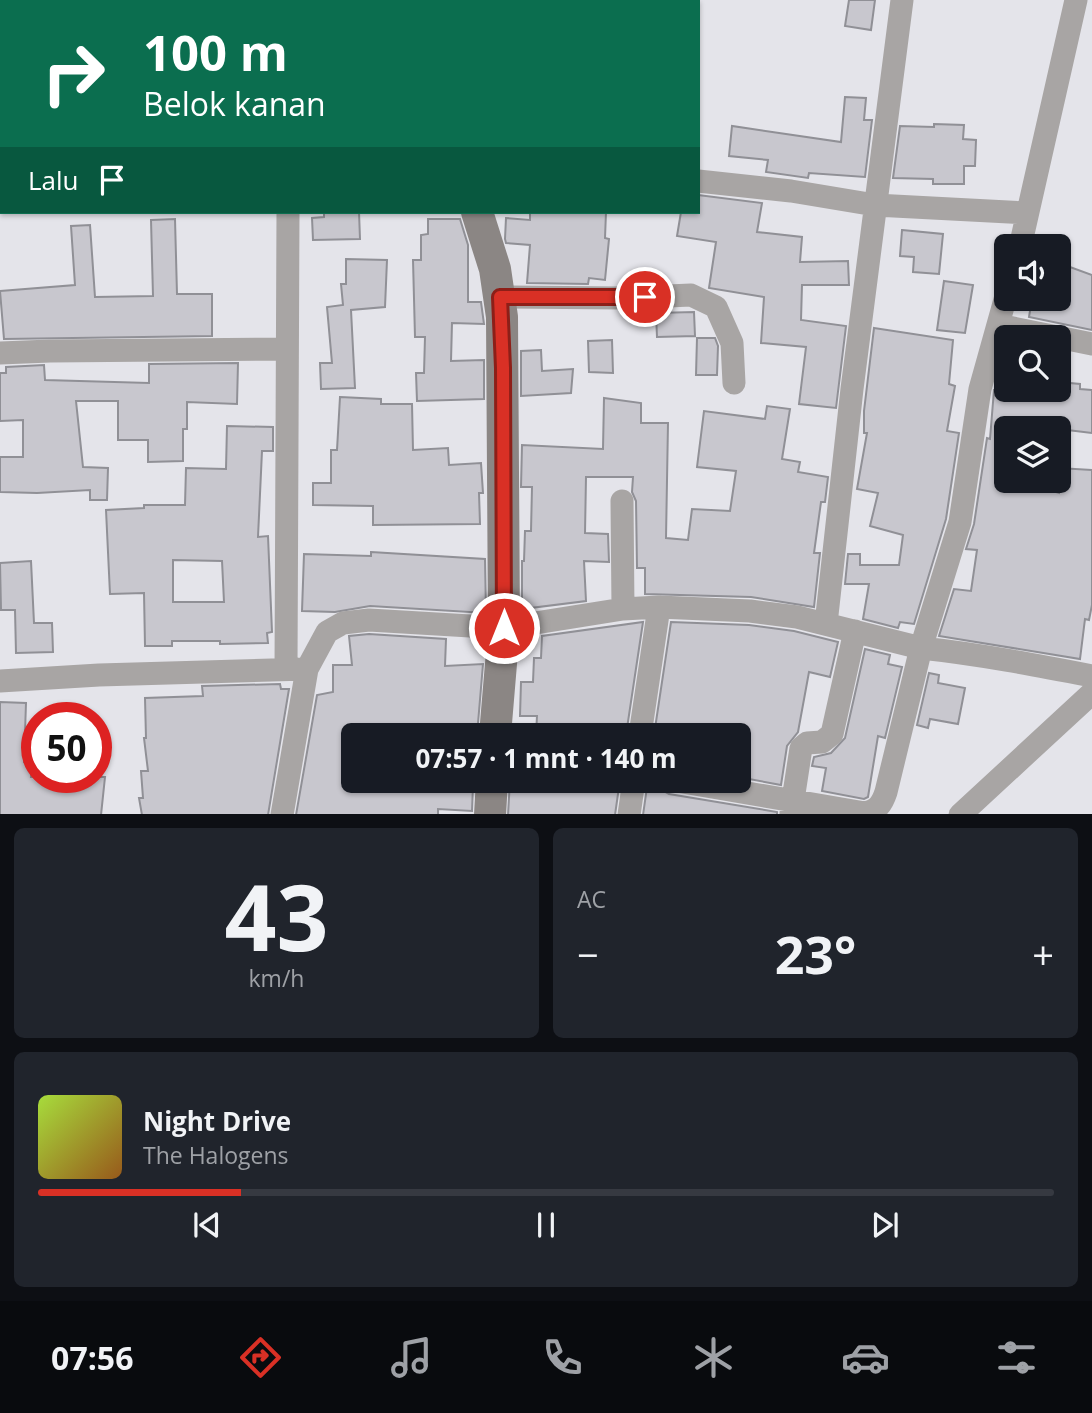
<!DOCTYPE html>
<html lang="id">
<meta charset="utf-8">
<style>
:root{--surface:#171b24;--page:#20242c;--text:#f1f3f6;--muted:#9ea1a6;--line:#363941;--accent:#d93025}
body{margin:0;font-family:"Open Sans",sans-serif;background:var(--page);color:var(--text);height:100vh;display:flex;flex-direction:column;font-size:26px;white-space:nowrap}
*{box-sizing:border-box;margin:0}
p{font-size:23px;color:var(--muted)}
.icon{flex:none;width:38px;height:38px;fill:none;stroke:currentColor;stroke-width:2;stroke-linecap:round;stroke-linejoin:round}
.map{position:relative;height:814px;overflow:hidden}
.side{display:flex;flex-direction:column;gap:14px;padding:14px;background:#0d0f14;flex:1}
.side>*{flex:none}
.guide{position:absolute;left:0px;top:0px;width:700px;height:214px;box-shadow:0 2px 5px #0004;background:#0b6e4f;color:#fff;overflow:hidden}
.buttons{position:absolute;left:994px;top:234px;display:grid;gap:14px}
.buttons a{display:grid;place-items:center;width:77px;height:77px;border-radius:10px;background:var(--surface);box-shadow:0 2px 5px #0004;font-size:35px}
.speed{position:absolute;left:21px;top:702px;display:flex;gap:14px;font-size:35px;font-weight:700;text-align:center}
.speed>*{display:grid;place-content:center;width:91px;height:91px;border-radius:50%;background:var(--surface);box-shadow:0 2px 5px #0004;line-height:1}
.speed .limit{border:10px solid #d22;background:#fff;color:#111}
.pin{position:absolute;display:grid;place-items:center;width:60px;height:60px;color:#fff;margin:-30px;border:4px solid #fff;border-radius:50%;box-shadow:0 2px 7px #0007}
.me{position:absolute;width:77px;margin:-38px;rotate:0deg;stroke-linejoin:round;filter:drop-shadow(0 0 5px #0008)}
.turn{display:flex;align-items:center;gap:24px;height:147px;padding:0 28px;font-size:32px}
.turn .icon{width:91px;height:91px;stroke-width:2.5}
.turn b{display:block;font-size:49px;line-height:60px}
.then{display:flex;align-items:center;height:66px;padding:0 28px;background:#0003;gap:14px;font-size:26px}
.big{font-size:52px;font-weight:700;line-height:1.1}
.side .tile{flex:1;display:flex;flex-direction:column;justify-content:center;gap:10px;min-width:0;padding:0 24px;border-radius:10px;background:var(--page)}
.side .dial{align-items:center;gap:0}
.dial b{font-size:91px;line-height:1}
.song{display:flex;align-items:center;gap:21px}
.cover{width:84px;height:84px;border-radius:10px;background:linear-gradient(135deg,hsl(80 70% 55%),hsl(30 70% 35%))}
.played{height:7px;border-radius:4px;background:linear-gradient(90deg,var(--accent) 20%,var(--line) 20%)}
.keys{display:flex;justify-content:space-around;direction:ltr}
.heat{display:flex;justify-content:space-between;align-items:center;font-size:38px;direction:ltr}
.side .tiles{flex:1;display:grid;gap:14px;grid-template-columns:1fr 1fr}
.tile:last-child{grid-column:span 2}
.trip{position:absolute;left:341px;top:723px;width:410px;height:70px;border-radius:10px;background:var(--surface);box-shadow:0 2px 5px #0004;font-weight:700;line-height:70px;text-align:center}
.dock{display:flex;height:112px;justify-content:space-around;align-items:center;background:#090b0e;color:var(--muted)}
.dock .icon{width:49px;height:49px}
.dock .active{color:var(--accent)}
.dock b{font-size:32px;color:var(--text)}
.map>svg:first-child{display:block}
.building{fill:#c8c7ce;stroke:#909096;stroke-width:2;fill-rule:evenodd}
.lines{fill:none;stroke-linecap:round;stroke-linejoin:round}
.minor{stroke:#a8a5a4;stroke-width:23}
.secondary{stroke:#8b8684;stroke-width:32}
.route-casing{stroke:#8d1f18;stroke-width:18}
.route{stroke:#d93025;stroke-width:12}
</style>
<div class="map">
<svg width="1092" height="815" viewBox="0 0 1092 815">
<rect width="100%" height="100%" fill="#e4e4ea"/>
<path class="building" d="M849,0H875L871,30L845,26Z
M845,97L866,98L864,120H872L865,177L809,173L808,178L766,172L768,160L729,156L732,126L841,142Z
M934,124L964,125L963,139L976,140L975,166H964V184H933V179L893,178L900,126L934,127Z
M698,195L762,203L757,232L802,237L800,262L848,261L849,285H802L801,320L846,326L836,408L799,404L806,347L761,343L764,297L709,288L716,242L677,236L681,212H698Z
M324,212H359L360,239L313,240L312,218L324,217Z
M530,212H606L605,238L609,239L605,280L589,278L588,284L527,283L530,245L506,243L505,239L506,218L530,220Z
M175,219L177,294H212V336L4,339L0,291L75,285L71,226L90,225L95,297L153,296L151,220Z
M428,219H460L468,245V302H481L484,324L452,323L451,361L484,360V399L417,401L416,373H424L425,337H415L413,260H421V235L428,234Z
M902,230L943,234L939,274L913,272L914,257L900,256Z
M346,259L387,260L385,307L351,310L355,388L321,389L320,363H332L327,307L343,305L341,284H346Z
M1059,263L1092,275V330L1029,317L1032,299H1059Z
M944,281L973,285L965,333L937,330Z
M694,312L695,336L657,337L656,313Z
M874,328L953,340L949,384L955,386L947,431L959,433L946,519L914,624L900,622L898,628L863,619L869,584H845L848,554H860V565H899L903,535L870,526L878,493L857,489L867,433H864V411Z
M697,338H715L718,346L717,375H696Z
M612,340L613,373L589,372L588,341Z
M541,350L542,371L573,369L571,393L521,396V351Z
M238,363L237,404L187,402V429H183V461L148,462V440H118V401H76L83,467L108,468L107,500H90V490L37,493L0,492V457H23V420L0,421V373H6V367L44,365L45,380L149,383V364Z
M1059,382L1080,384V389L1092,390V433L1059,429H1006V481H1018L1059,493V468L1092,470V605L1089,620L1085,619L1080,659L939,636L954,589L971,591L977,550L966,549L974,524L987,438L990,439L994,390H1059Z
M340,397L381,399V404H412L413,450L448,448L449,465L481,463L483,493H479L480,524L373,525V506L313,505V483H331V450H337Z
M604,398L641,403V423H668L666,538L688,540L692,509L730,511L736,471L697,467L704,411L765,419L767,406L790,409L782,459L800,462L798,472L828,477L825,502H821L814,553H820L814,607L751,597L645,594V568H637L636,501L632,492L633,477H586L585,533L608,534L609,562L584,561L586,601L522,609V561H524L525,531H531L532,487H521L522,445L603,449Z
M227,426L273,427V451H262L258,537L268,536L272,632L267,633L268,643L220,644V641H172V646H145L144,593L110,594L106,510L144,508V505H185L186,468L226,469ZM173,560L222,561L224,602H173Z
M371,552L485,559L486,613L370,606L335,612L302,611L304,554L371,556Z
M31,561L34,623H52L53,652L16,653L15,610H1L0,563Z
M643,622L626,735H536L537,716H520L521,682H533L534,658H541L542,636Z
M671,622L749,625L794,631L838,642L830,677L809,672L798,732L787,746L781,785L738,777V735H654Z
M369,634L446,639L445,666L483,664L477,735H354V780H442L441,783L473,785L472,811L438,809V815H296L317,695L333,692V665H352L349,636Z
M865,649L890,655L888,664L902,667L885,738L878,736L868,797L864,799L822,791L826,768L812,766L814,757L831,753L845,738Z
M929,673L939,675L938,683L965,688L958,724L930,719L928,728L917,725Z
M280,684L281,689H289L268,815H142L139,798H143L141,771H148L144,738H146L145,698L203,696L202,686Z
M0,702L26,703L24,762L32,763L31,777H105L101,815H0Z
M510,780H620L615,815H508Z
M648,780H657L662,790L669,794L777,812V815H643Z"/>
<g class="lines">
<path class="minor" d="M698,181L791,191L875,205L1027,213
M0,198H2
M1020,247L1076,0
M500,297L622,298L691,295L716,307L732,343L734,383
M998,325L1092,344
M0,353L50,351L287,349
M622,501L623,609
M826,624L852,389L902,0
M286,669L288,212
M0,681L99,675L307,669L327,632L343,623L369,620L504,628L623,609L659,607L750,611L797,617L921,648L960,522L980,389L1006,296
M640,735L659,607
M671,780L865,813C878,810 882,804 886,792L921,648C978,654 1035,665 1092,676
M791,813L801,748L807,743L822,742L832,734L855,631
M282,815L307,669
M629,815L634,780
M960,815L1092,693"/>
<path class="secondary" d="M409,0V2
M477,212L495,269L502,317L504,628L495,735
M490,815L492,780"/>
</g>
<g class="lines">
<defs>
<path id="route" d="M504,628L503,368L500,297H645"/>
</defs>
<use href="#route" class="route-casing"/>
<use href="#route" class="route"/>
</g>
</svg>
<div class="buttons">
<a><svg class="icon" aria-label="sound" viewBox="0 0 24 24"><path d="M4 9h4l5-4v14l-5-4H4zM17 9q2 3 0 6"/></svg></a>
<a><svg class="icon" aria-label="search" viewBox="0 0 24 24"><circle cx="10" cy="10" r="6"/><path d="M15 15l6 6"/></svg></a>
<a><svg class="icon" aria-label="layers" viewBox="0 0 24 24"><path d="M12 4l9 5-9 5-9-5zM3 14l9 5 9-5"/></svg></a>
</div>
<div class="speed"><div class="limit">50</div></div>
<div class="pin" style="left:645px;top:297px;background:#d93025"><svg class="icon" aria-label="arrive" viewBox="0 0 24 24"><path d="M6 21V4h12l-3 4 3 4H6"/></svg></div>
<svg class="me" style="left:504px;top:628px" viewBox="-20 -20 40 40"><circle r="17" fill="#d93025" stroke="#fff" stroke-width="3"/><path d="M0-11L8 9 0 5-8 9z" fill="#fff"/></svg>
<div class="trip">07:57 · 1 mnt · 140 m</div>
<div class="guide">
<div class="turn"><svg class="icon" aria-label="right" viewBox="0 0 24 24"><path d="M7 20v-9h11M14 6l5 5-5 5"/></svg><div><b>100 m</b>Belok kanan</div></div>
<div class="then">Lalu<svg class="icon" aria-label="arrive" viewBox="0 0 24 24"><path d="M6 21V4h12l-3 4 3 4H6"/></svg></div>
</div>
</div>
<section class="side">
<div class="tiles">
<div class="tile dial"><b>43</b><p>km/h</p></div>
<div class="tile"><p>AC</p>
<div class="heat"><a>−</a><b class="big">23°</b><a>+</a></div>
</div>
<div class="tile">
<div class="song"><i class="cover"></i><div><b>Night Drive</b><p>The Halogens</p></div></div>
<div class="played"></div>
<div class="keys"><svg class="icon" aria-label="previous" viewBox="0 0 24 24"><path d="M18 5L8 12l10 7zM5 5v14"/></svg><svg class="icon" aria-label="pause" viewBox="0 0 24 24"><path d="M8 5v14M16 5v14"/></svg><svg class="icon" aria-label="next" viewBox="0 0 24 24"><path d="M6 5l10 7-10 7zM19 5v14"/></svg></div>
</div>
</div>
</section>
<nav class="dock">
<b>07:56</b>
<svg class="icon active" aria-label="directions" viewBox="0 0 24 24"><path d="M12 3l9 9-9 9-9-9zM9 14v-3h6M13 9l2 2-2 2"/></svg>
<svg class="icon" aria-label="music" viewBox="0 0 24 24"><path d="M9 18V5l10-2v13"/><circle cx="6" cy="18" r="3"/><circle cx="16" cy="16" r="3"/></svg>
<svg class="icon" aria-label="phone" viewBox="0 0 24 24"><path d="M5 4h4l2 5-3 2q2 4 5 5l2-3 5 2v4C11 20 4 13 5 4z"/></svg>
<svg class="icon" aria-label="climate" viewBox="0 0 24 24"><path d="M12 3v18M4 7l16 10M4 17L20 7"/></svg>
<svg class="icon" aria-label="car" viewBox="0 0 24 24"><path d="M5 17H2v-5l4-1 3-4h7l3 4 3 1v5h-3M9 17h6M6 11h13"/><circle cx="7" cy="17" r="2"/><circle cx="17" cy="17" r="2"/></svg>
<svg class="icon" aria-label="filters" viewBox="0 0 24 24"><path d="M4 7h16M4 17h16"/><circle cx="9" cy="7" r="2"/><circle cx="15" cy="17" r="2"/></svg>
</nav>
